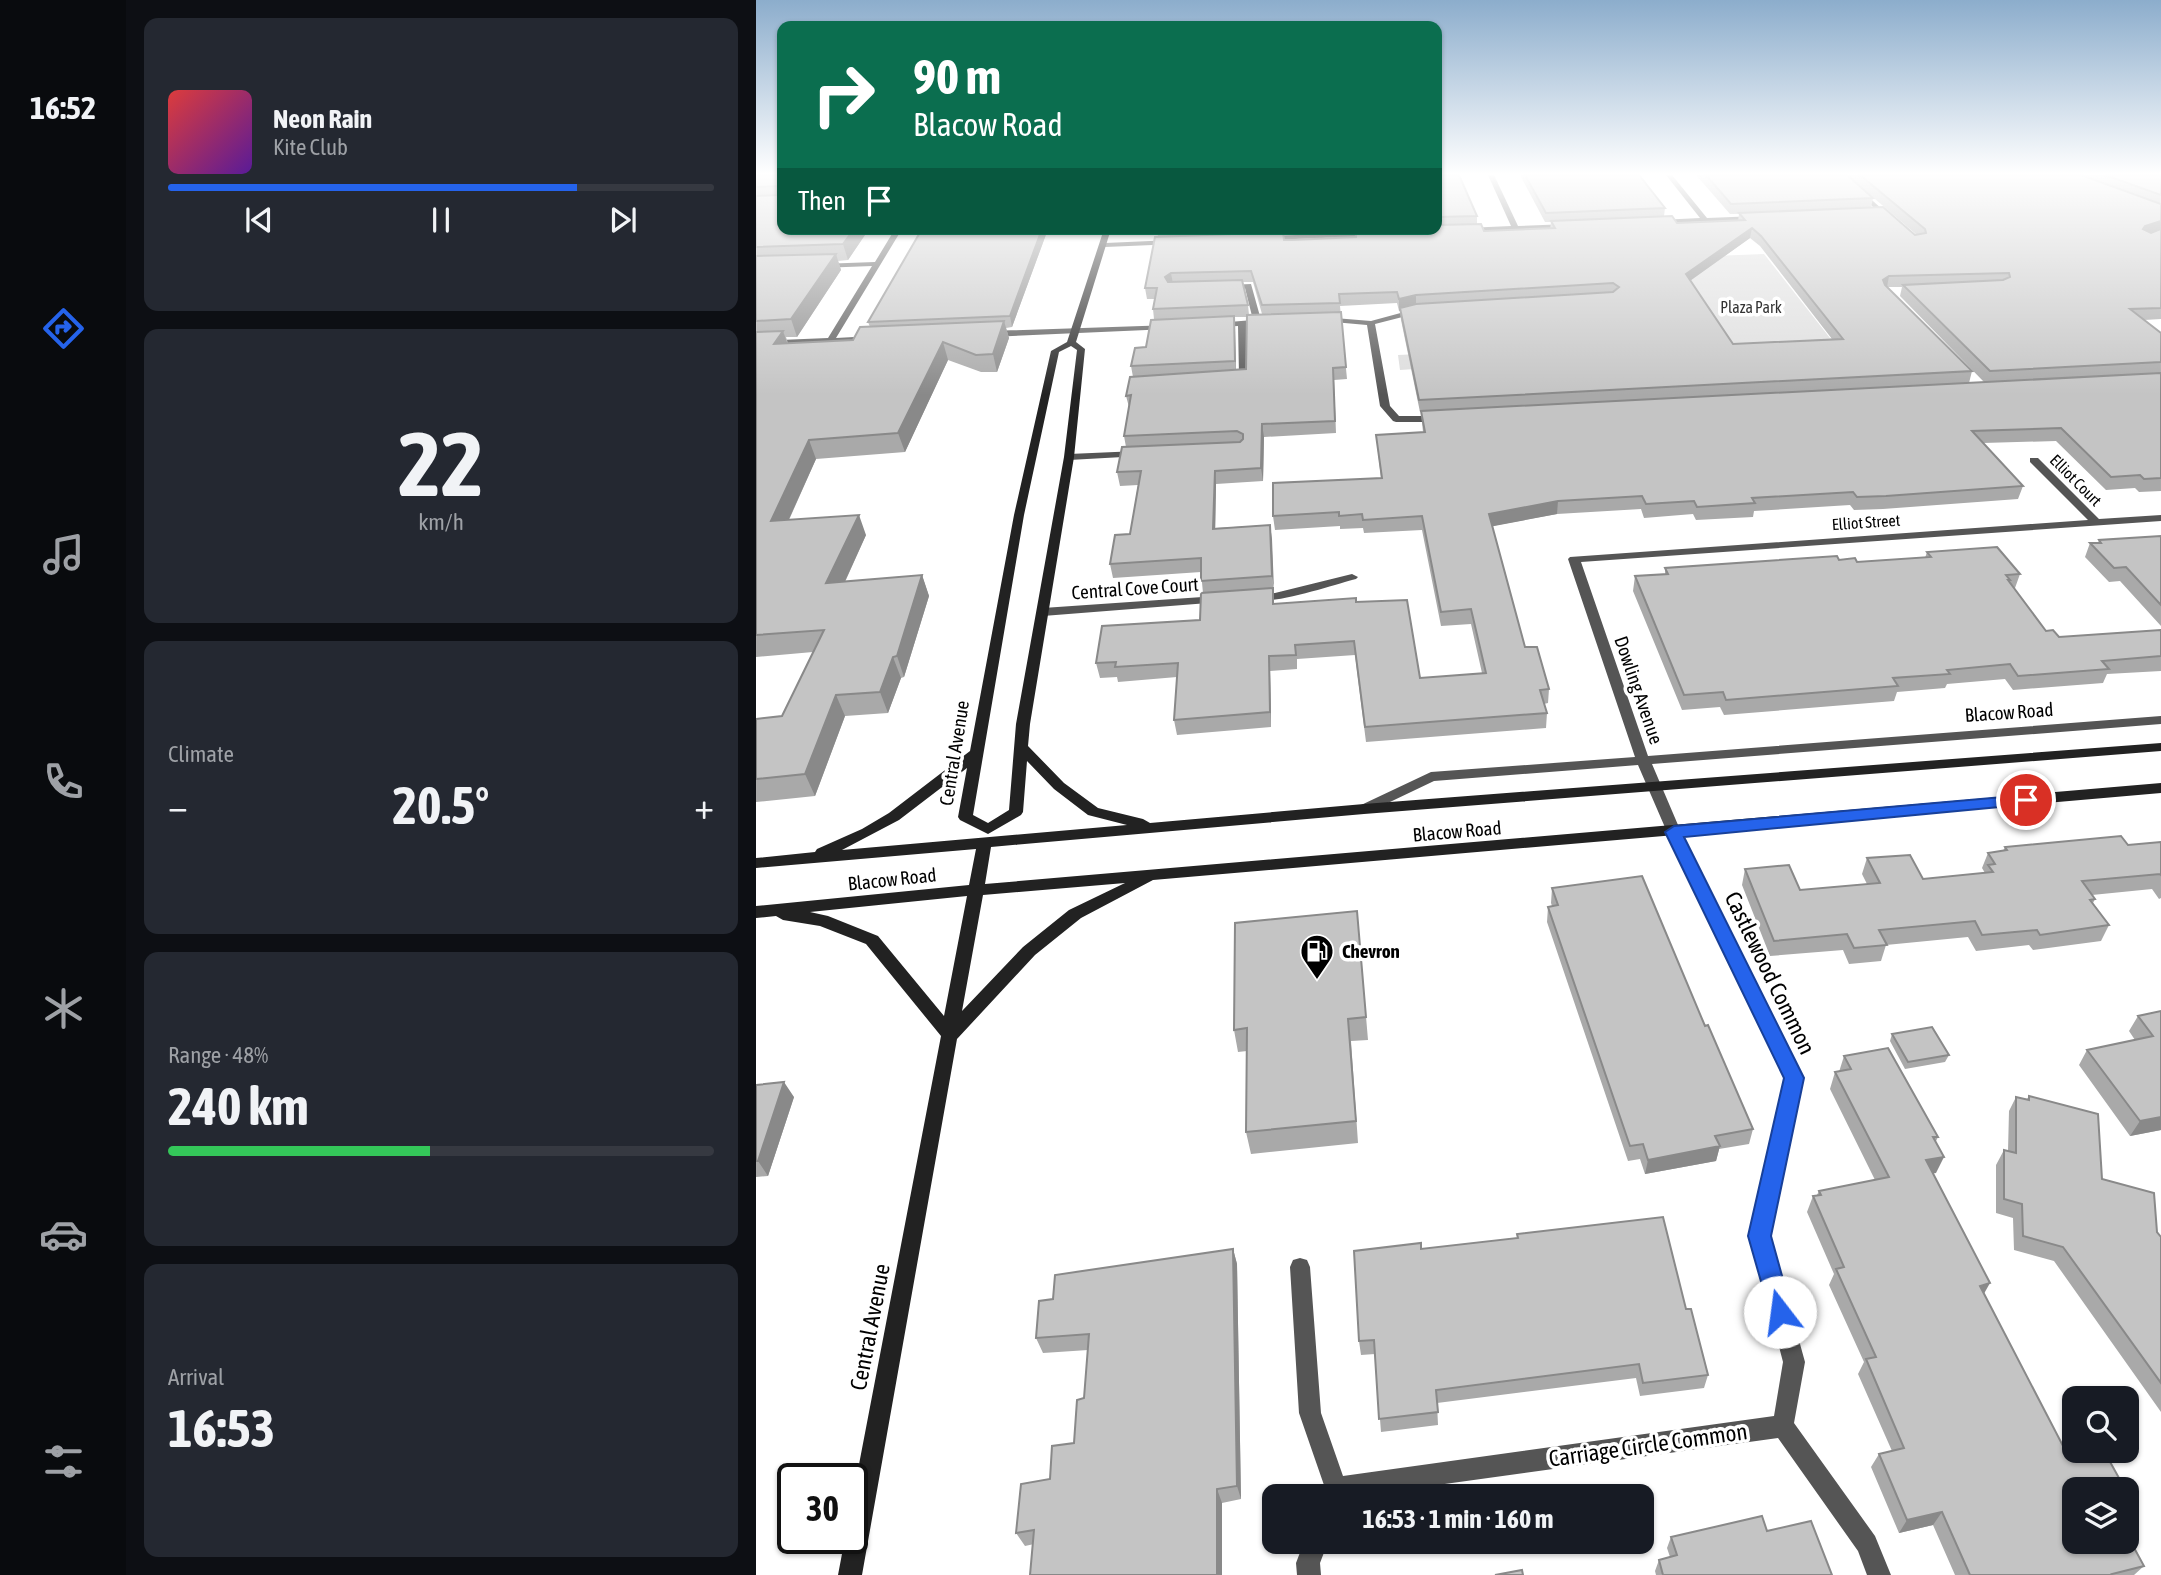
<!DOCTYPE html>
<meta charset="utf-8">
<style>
:root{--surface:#171b24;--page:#242831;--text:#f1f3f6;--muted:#9ea1a6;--line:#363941;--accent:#2563eb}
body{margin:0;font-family:"Asap Condensed",sans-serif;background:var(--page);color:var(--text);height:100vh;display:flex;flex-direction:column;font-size:26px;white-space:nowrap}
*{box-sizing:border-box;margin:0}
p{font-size:23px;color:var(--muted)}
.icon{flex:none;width:38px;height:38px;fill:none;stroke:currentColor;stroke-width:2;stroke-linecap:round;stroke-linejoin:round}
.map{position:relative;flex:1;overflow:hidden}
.sheet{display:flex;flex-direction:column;gap:18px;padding:18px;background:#0d0f14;width:630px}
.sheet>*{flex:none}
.guide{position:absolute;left:21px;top:21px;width:665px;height:214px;border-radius:14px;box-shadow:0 2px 5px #0004;background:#0b6e4f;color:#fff;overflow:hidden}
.tools{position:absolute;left:1306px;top:1386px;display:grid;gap:14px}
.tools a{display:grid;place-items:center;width:77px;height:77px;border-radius:14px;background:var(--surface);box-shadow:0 2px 5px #0004;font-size:35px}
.speed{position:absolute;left:21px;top:1463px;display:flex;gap:14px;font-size:35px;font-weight:700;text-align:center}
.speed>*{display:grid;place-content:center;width:91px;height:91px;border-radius:50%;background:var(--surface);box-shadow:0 2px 5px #0004;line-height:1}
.speed .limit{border:4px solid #111;border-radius:10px;background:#fff;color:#111}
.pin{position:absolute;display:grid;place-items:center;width:60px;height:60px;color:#fff;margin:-30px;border:4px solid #fff;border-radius:50%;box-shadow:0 2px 7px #0007}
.me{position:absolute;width:77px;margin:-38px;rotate:345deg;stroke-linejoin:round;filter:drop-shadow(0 0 5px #0008)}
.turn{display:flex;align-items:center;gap:24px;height:147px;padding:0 21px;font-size:32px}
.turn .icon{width:91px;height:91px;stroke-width:2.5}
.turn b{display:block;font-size:49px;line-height:60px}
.then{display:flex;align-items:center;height:66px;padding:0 21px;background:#0003;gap:14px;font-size:26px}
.big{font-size:52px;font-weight:700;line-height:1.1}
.sheet .card{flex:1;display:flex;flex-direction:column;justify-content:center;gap:10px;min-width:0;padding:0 24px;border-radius:14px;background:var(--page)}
.sheet .dial{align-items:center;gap:0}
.dial b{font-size:91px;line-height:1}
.song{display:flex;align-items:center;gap:21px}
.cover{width:84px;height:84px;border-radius:10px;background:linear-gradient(135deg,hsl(0 70% 55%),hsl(270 70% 35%))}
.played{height:7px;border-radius:4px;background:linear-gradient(90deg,var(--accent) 75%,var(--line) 75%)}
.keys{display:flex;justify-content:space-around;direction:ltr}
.heat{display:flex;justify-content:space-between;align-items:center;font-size:38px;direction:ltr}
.charge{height:10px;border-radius:5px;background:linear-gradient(90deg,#34c759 48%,var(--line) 0)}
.trip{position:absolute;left:506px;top:1484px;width:392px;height:70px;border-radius:14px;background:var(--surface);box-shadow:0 2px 5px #0004;font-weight:700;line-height:70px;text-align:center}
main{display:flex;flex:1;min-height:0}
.tab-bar{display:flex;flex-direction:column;width:126px;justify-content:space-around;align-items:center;background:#090b0e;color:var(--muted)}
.tab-bar .icon{width:49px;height:49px}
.tab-bar .active{color:var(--accent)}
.tab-bar b{font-size:32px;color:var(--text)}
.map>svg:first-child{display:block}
.green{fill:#dcdcdc}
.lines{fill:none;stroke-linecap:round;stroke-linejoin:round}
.minor{fill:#555;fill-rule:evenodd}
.secondary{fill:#222;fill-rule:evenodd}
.wall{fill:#a9a9a9;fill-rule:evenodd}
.shaded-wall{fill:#898989}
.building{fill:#c4c4c4;stroke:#898989;stroke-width:2;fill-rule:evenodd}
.route{fill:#2563eb;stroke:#184099;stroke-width:2}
.labels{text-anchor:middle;stroke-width:7;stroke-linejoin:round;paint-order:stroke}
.far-park-label{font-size:16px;fill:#333;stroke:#fff}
.far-street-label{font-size:16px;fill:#000;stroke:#fff}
.street-label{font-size:19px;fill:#000;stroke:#fff}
.poi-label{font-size:19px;font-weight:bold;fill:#000;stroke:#fff;text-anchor:start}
.near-street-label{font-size:23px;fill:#000;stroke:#fff}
</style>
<main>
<nav class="tab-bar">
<b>16:52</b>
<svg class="icon active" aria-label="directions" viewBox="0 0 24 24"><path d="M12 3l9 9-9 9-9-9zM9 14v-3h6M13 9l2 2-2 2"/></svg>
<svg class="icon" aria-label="music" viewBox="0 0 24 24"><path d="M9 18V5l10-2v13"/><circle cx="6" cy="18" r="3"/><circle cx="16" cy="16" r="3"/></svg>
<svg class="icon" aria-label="phone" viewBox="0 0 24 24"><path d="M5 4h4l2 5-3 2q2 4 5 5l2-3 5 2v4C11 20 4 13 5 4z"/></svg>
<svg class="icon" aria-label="climate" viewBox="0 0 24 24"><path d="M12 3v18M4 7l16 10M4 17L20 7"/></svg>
<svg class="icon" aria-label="car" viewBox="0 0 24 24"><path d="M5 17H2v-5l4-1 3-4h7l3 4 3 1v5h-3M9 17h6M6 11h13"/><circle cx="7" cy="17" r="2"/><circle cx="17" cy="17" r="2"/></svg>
<svg class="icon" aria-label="filters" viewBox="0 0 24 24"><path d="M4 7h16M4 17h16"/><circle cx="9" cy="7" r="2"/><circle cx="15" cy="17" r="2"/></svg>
</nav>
<section class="sheet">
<div class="card">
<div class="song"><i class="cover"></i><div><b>Neon Rain</b><p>Kite Club</p></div></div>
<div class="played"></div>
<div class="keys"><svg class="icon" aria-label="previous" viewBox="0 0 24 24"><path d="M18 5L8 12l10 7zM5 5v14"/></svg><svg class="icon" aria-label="pause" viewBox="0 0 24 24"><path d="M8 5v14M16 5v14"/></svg><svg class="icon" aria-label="next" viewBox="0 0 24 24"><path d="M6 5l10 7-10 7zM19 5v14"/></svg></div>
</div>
<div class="card dial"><b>22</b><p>km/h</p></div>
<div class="card"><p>Climate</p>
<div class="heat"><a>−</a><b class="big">20.5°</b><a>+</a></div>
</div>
<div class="card"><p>Range · 48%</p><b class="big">240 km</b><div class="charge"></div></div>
<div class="card"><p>Arrival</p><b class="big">16:53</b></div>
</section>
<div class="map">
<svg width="1405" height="1575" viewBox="0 0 1405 1575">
<rect width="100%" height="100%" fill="#fff"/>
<path class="green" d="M1008,254L1074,338L1157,335L644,370L642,355L727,351L923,289L944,273L932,257Z"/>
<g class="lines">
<path class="minor" d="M732,175H738L762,226L812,224L816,226L812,228L707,232L710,228L755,226Z
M910,175H916L951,218L1001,216L1004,218L1001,220L901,223L903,220L944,218Z
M1081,175H1088L1137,219V221H1133Z
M139,229H146L80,338L116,336L119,337V341L0,347V341L72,338L116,266L64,268L60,266L64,264L119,262Z
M620,232L617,236L511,240L507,238L511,236Z
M417,240L420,244L349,247L345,245L349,243Z
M495,284L505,320L511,322L502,325L490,326L491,378C488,382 477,382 474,378L483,375L482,326L461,327L457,325L461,323L497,320L489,288L471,289L467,287L471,285Z
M663,308H666V312L619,324L634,406L643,416H684L689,419L684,422H640L637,421L624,406L611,325L566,321L562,319L566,317L615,321Z
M416,325V329H413L234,337L230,334L234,331Z
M382,451L387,454L385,456L313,460L308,457L313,454Z
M1274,458H1282L1343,519L1405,515V521L825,562L892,756L1405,716V724L896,764L925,832L1047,1078L1014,1235L1049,1362L1038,1423L1119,1536L1135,1575H1111L1102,1551L1022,1438L602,1496H567L569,1488L543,1413L534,1267L537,1260L544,1258L551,1260L554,1267L565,1413L587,1476L1018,1416L1027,1362L994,1235L1029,1078L911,832L882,765L678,781L613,812H603L601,809L603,806L675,772L879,757L812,559L814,557L1332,520L1274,462Z
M596,574L602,577L600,579C580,584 507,609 493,598L499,595L519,593Z
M461,596L465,598V602L287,616L281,612L287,608Z
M548,1542H572L564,1563L565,1575H541L540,1563Z"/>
<path class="secondary" d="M348,229H355L320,342L329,349L318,457L274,724L272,746L308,783L342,808L387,819L394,823L608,804L1405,743V751L608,814L235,847L229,884L1405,783V793L397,880L325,918L279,955L201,1039L106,1575H82L89,1538H96V1501L185,1036L110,944L64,926L27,920L20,916L0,918V906L213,885L220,849L0,868V858L59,852L61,849L106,829L133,813L214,751L258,515L295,351L311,342ZM315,346L321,350L308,457L260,724L253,810L232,823L217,815L268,515L303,352ZM271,761L298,789L332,815L371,825L86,850L143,820L211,768L202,817L204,820L232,834L265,815L267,812ZM369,883L313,910L267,947L206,1011L227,895ZM211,896L188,1016L122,936L72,916L54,912Z"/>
</g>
<path class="wall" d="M0,175L113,229L92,260L82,261L85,270L41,337H30L32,343L97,340L114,327L112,322L166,229H292L256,327L250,328L253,338L241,372H225L192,360L149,452L60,459L33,520L110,535L89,582L166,575L173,596L148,677L145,678L132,713L89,716L59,796L0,802V719L26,716L57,652L0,657Z
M681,175L721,216V224L728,231L794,229L795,222H789L764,175H883L909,208L908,216L921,223L982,221L983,214H974L940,175H1091L1117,198L1115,208L1159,235H1161L1091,175H1405V319L1388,320L1405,333V491L1383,492L1379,488L1350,490L1300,441L1227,443L1267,486L1262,499L1127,509L1098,510L1094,505L998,511L997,517L940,520L937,514L888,518L885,509L801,514L736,526L769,647L793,689L792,703L788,704L791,713L790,728L610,742L599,655L541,659V669L514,671L515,727L421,735L418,720L421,677L362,682L361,677L344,678L340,663L444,620L447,593L445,572L357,578L354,564L374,534L382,485L364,486L361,472L370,447L368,436L373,407L370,396L377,377L375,366L390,347L398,319L397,309L399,299H391L389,288L402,237L401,229H527L528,240L599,237V230L597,229H681ZM994,238L1004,246L1076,339L977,344L934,281ZM486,282H497L506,314L493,315L492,305ZM1131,287H1146L1144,296L1228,382L1213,383L1216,371ZM641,303L643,311L644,310L645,320L664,412H665L667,432L620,435L625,478L517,516L519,530L584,526V529L607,528L608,533L666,530L685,626L715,624L726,673L664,678L600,602L518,604L514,525L459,528L460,484L507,481L508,437L580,433L578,380L591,379L584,306ZM478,317H491L490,369L480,370Z
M1405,536V626L1364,581L1353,582L1329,557L1334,543H1342L1343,540Z
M1171,552L1264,574L1259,588H1258L1290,631L1303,637L1405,630V671L1351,674L1347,683L1257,690L1249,679L1191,684L1189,688L1141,692L1138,701L968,715L964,707L926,710L877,591L879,576L909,574V568L1083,560L1101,562L1169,558Z
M1405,842V898L1403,899L1396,889L1336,895L1339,899L1337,903L1353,925L1345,941L1277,950L1273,945L1220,951L1212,937L1130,945L1125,961L1093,964L1087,950L1014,956L986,885L989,869L1044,890L1111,884L1106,874L1111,858L1167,879L1229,873L1226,868L1232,853L1247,851L1249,847L1372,845Z
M796,888L949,1026L997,1129L993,1144L963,1149L960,1161L889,1174L884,1159L872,1161L791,922L792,907L796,906L795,903Z
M601,911L612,1040L595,1041L602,1143L495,1154L490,1132L491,1051L482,1052L478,1030Z
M1405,1011V1130L1374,1136L1323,1065L1331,1050L1379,1040L1373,1031L1382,1016Z
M1136,1034L1193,1055L1189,1062L1149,1069L1134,1041Z
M1088,1056L1182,1137L1180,1141V1173H1177L1228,1294L1307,1446L1368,1487L1366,1489H1318L1388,1566L1378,1575H1199L1177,1525L1143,1533L1115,1467L1123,1454L1136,1451L1102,1374L1108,1362L1073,1285L1078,1274L1051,1212L1057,1196L1061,1195L1063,1191L1119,1180L1074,1089L1079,1072H1083Z
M0,1085L38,1097L12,1176L0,1177Z
M1273,1096L1346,1179L1401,1232L1405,1237V1412L1298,1261L1258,1250L1257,1218L1240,1213V1165L1248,1150L1252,1151L1253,1111L1260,1097L1271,1099Z
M761,1234L930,1309L952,1375L948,1388L884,1396L880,1378L681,1403L682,1425L625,1432L619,1354L605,1355L603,1341L665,1249L761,1238Z
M477,1249L481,1264L485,1499L466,1503L269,1546L260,1533L318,1443L328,1398L332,1350L287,1353L280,1338L297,1299Z
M1011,1531L1076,1575H900L899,1571L903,1560L914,1557L911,1548L915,1537Z"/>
<path class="shaded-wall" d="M1405,221V230L1385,237L1389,226Z
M996,228L994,238L928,285L930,274Z
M98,229H113L92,260L87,244Z
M286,229H292L256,327L254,316Z
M80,254L85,270L41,337L35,319Z
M415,273L417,284L411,288L409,277Z
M1133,276L1131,287L1125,291L1127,280Z
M660,295V306L643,311V299Z
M478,316L479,328L480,374L479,361Z
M248,321L253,338L241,372L237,354Z
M27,331L33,348L18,344Z
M187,342L192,360L149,452L142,433Z
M506,424L508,437L507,481L505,468Z
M53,440L60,459L23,541L15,521Z
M459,471L460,484L459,542L457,529Z
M802,501L801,514L733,527V514Z
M103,515L110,535L79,603L70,583Z
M514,525L516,539L518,590L516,576Z
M166,575L173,596L148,677L141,656Z
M513,656L514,671L515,727L514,712Z
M137,657L145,678L132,713L124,692Z
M80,695L89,716L59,796L49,774Z
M28,1082L38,1097L12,1176L2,1161Z
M1405,1117V1130L1374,1136L1384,1121Z
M964,1146L960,1161L889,1174L892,1160Z
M1188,1157L1180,1173L1163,1176L1170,1160Z
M477,1249L481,1264L485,1499L481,1486Z
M1234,1283L1225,1299L1224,1286Z
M461,1489L466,1503V1575H461Z
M1186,1512L1177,1525L1143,1533L1151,1520Z"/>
<path class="building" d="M0,175H26V229H98L87,244L0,247V196L21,195L23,186L0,187Z
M681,175H703L721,216L681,217Z
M769,175H883L909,208L790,213Z
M950,175H1091L1117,198L975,204Z
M1104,175H1325L1405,204V221L1389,226L1387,229L1395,233L1405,229V308L1374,309L1405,333V362L1234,371L1147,285L1247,280L1254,277L1253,273L1133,276L1127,280L1129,285L1216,371L663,400L644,308L660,304L857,292L863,287L857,283L660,295L643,299L641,292L583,294L584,303L506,305L495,271L415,273L409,277L412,282L486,280L492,305L397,309L401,288H389L399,237L527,232L528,240H537L600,237L599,229H681V225L725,224L728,231L799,228L795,221L916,216L921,223L989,220L983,213L1127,207L1159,235L1170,233L1169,229ZM996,228L1005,236L1087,339L977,344L930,274Z
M1349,175H1405V195Z
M166,229H286L254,316L112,322Z
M80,254L35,319L0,321V256Z
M585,312L590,367L577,368L579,421L506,424L505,468L459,471L457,529L514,525L516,576L445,581V558L354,564L359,535L374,534L385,471L361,472L366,447L484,442L487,439V434L481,431L368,436L375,395L370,396L374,377L490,369L491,315Z
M478,316L479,361L375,366L379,348L390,347L395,320Z
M248,321L237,354L220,355L187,342L142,433L53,440L15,521L103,515L70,583L166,575L141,656L137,657L124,692L80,695L49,774L0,779V719L26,716L68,630L0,635V332L27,331L18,344L97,340L104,327Z
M1405,373V478L1388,479L1384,475L1355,477L1305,428L1216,431L1267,486L1130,496L1101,497L1097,492L996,498L999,503L941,507L938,501L890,504L886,496L802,501L733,514L769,647H781L793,689L784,690L791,713L609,727L598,641L539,645L540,655L513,656L514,712L418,720L422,663L359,667L360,662L340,663L346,626L444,620L445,593L517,588V604L600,598V602L651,600L664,678L730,673L715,609L685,612L666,516L607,520L606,514L583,516V512L517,516V483L626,478L620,435L669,432L665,411Z
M1405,536V605L1370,567L1358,568L1334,543H1345L1343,540Z
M1241,547L1264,574L1250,575L1254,580H1252L1290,631L1297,630L1303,637L1405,630V656L1346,661L1353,669L1262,676L1254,664L1191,670L1194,674L1137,678L1142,686L970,700L967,692L928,695L879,576L912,574L909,568L1081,556L1083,560L1099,558L1101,562L1175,557L1171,552Z
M1365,836L1372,845L1405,842V875L1404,874L1326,881L1339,899L1334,900L1353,925L1284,935L1281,930L1226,935L1219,921L1123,930L1131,945L1098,948L1091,934L1018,941L989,869L1033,865L1044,890L1124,883L1111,858L1154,855L1167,879L1237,872L1232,865L1239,864L1232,853L1251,850L1249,847Z
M886,876L949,1026L952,1025L997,1129L959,1136L964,1146L892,1160L887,1144L874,1146L792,907L802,905L796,888Z
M601,911L610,1017L592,1019L600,1121L490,1132L491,1028L478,1030L479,923Z
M1405,1011V1117L1384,1121L1331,1050L1397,1036L1382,1016Z
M1176,1027L1193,1055L1152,1062L1136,1034Z
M1132,1048L1182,1137H1177L1188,1157L1170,1160L1234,1283L1224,1286L1307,1446L1318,1444V1451H1348L1368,1487L1358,1489H1318V1542H1370V1533L1388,1566L1356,1574L1357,1575H1214L1186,1512L1151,1520L1123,1454L1148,1448L1110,1359L1120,1357L1080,1269L1088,1267L1057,1196L1065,1195L1063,1191L1133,1177L1079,1072L1095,1069L1088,1056Z
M28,1082L2,1161H0V1085Z
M1273,1096L1342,1114L1346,1179L1398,1193L1401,1232L1405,1237V1383L1307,1247L1267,1236L1266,1204L1248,1199V1150L1260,1153V1097L1273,1100Z
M907,1217L930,1309H935L952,1375L887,1383L883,1364L680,1390L682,1412L623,1419L618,1340L603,1341L598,1251L665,1243V1249L762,1238L761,1234Z
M477,1249L481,1486L461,1489V1575H274L278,1530L260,1533L265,1484L294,1479L296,1446L318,1443L321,1400L328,1398L333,1334L280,1338L283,1301L297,1299L299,1275Z
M1006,1516L1011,1531L1055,1521L1076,1575H907L903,1560L921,1555L915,1537Z
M766,1570L767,1575H739Z"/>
<linearGradient id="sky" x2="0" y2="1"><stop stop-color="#8cadcc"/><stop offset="0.44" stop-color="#fff"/><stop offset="1" stop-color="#fff" stop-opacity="0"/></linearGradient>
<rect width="1405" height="395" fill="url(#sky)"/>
<path class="route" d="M1270,795L1275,796L1278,800L1275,804L928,837L1048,1078L1015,1236L1036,1312L1033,1320L1024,1323L1016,1320L992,1236L1028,1078L909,832L918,826Z"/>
<defs>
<symbol id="fuel-pin" viewBox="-11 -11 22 30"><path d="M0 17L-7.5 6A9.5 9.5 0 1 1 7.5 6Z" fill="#000" stroke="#fff"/><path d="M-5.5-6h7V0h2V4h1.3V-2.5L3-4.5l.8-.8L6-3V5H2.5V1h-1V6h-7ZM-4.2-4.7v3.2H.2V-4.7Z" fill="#fff"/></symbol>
</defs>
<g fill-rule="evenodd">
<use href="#fuel-pin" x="542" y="932" width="38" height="52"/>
</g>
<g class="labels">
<g class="far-park-label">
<text x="995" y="313">Plaza Park</text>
</g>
<g class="far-street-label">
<text transform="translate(1320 480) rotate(45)" y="6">Elliot Court</text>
<text transform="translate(1110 522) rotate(-4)" y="6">Elliot Street</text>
</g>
<g class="street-label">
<text transform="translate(379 588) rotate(-4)" y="7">Central Cove Court</text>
<text transform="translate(883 690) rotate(71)" y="7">Dowling Avenue</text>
<text transform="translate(1253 712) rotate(-4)" y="7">Blacow Road</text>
<text transform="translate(198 753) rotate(-81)" y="7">Central Avenue</text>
<text transform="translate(701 831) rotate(-5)" y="7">Blacow Road</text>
<text transform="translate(136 879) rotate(-6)" y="7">Blacow Road</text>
</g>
<g class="poi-label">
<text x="586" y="958">Chevron</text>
</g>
<g class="near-street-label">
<text transform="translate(1014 973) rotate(64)" y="8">Castlewood Common</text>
<text transform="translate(114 1327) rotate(-79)" y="8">Central Avenue</text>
<text transform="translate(892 1445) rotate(-8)" y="8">Carriage Circle Common</text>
</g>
</g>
</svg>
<div class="tools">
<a><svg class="icon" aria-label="search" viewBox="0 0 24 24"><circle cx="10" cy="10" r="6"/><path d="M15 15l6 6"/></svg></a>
<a><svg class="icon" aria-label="layers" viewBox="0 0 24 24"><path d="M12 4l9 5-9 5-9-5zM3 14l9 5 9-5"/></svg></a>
</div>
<div class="speed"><div class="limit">30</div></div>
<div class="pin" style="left:1270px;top:800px;background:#d93025"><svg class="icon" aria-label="arrive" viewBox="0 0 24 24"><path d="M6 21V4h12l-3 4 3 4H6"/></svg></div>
<svg class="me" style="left:1024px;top:1312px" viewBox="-20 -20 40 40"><circle r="19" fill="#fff"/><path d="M0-13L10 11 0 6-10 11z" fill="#2563eb"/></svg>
<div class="trip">16:53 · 1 min · 160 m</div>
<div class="guide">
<div class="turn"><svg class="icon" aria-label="right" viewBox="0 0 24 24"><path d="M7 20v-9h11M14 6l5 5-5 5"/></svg><div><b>90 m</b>Blacow Road</div></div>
<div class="then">Then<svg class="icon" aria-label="arrive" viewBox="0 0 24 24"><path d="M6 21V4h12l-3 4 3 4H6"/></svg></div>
</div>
</div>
</main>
